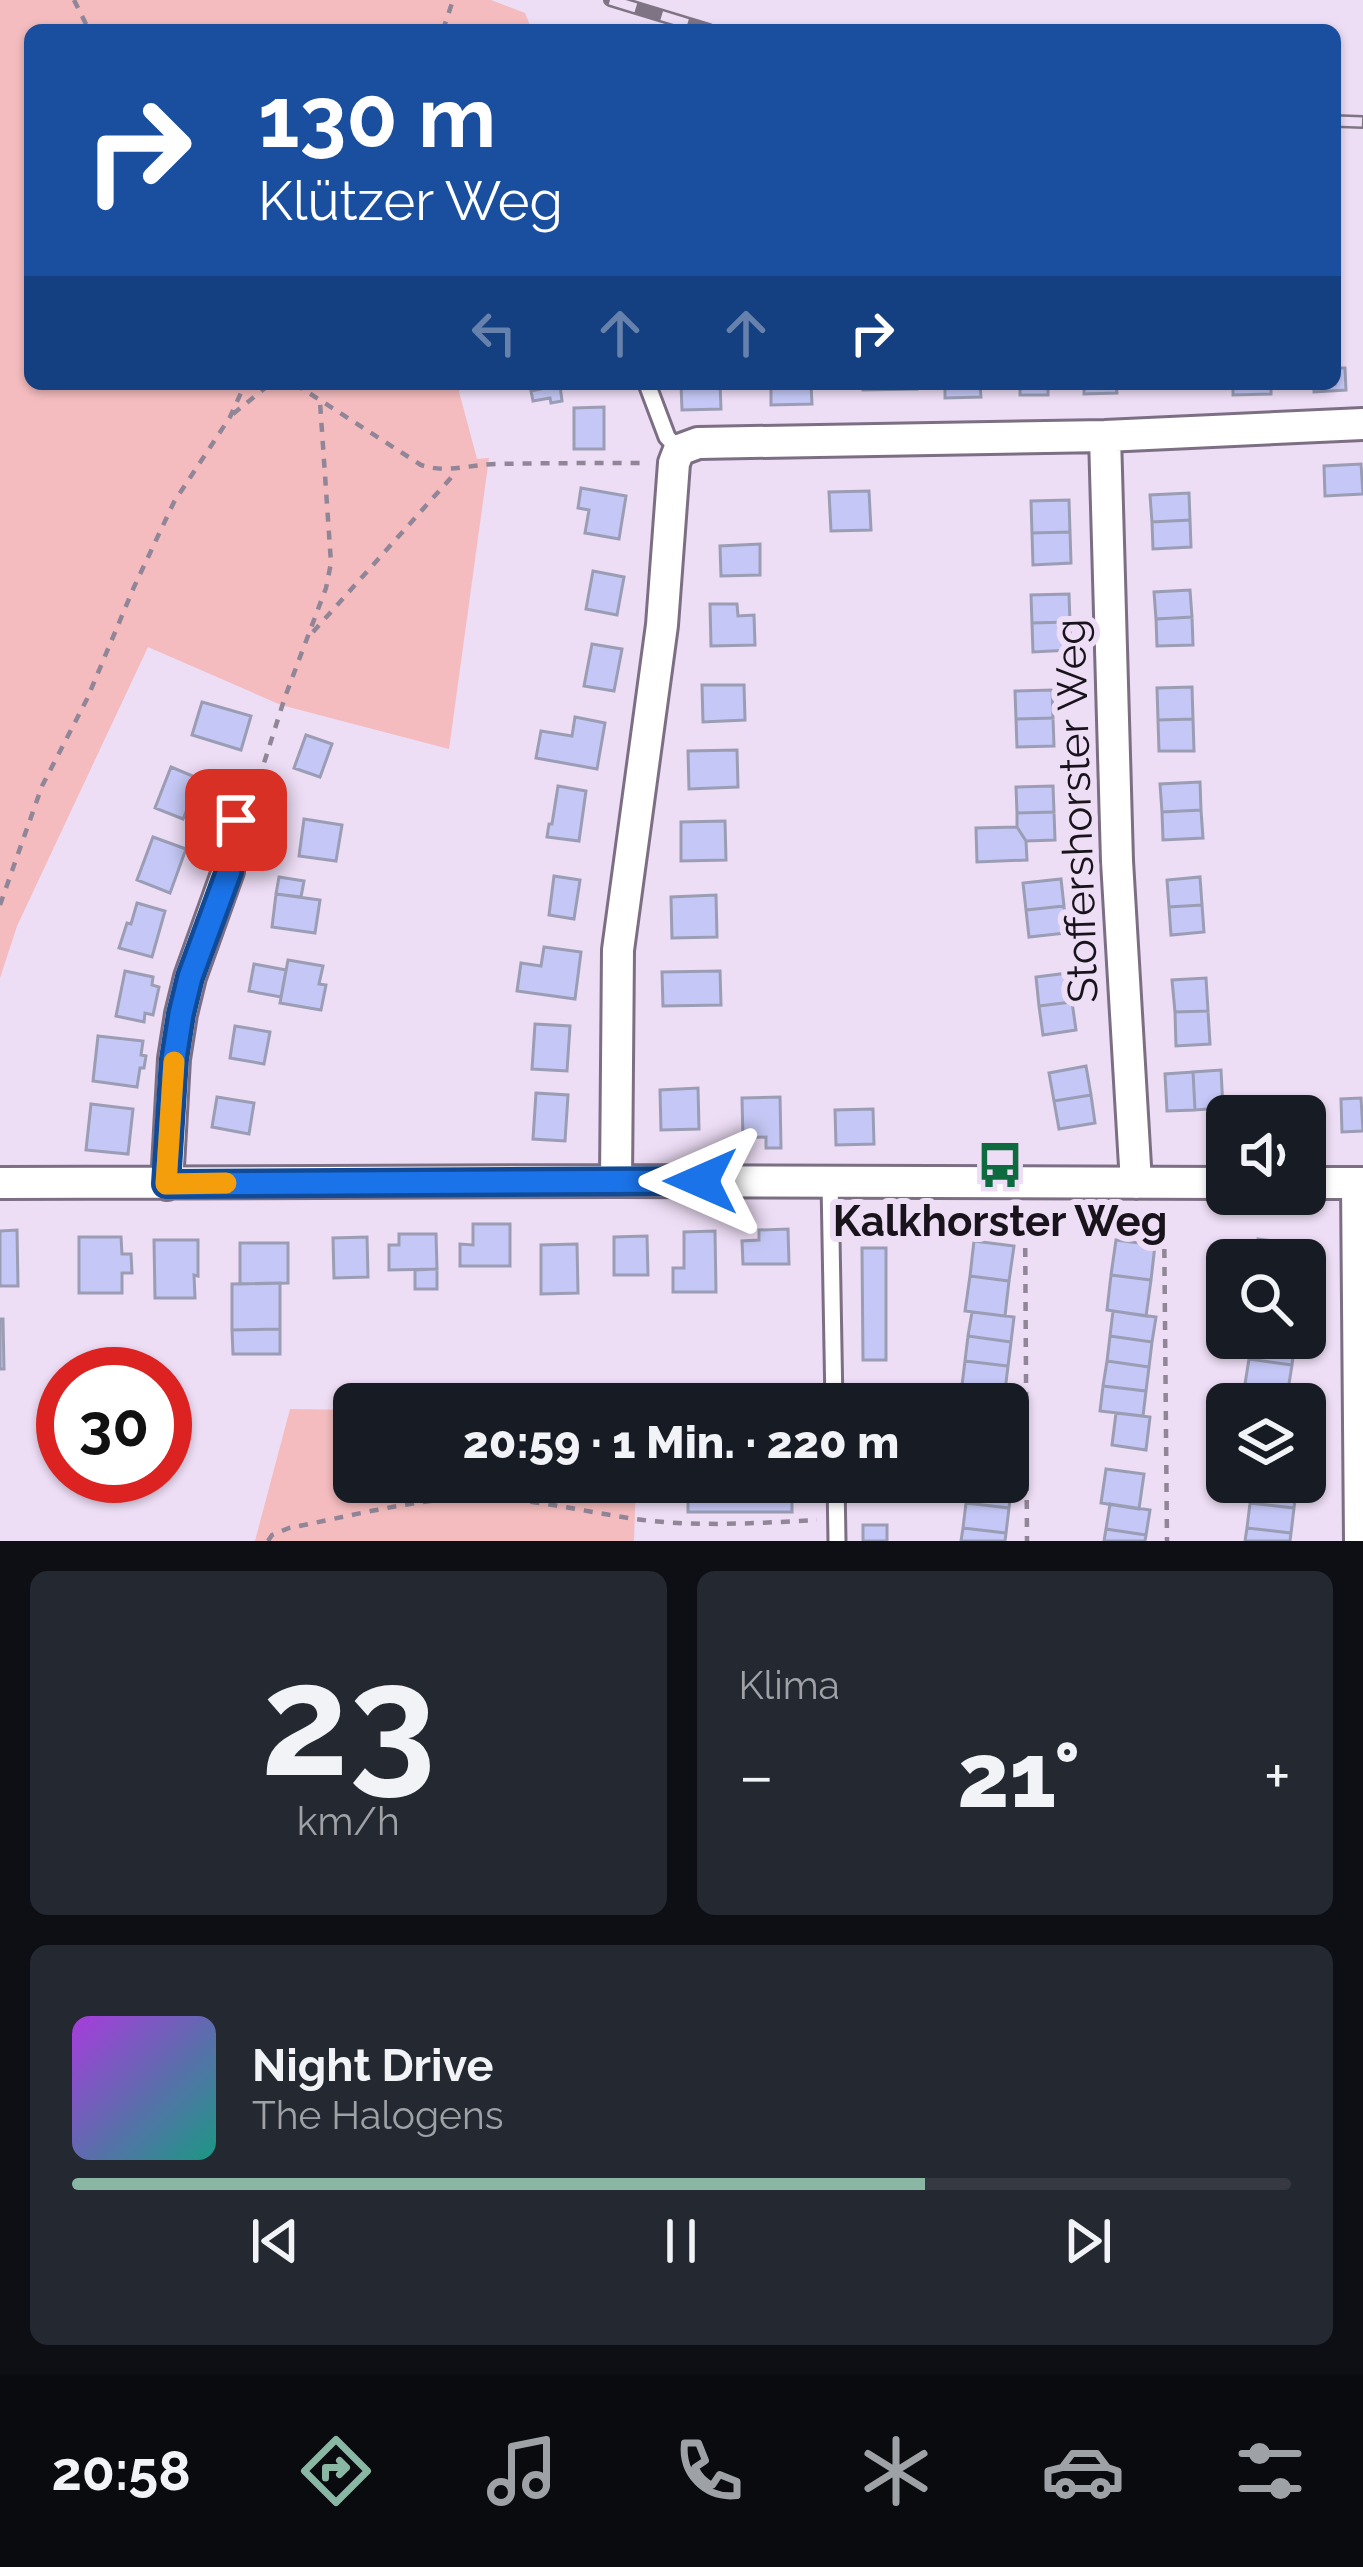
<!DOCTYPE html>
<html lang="de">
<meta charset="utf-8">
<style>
:root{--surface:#171b24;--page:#242831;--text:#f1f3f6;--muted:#9ea1a6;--line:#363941;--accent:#8ab6a4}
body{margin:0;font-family:Raleway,sans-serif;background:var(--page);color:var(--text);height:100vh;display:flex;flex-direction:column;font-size:45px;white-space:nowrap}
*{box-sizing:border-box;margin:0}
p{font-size:39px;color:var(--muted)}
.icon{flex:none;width:66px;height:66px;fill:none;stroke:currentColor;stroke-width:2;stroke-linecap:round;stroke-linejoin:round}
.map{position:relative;height:1541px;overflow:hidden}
.sheet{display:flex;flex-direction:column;gap:30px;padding:30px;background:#0d0f14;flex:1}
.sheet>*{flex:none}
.guide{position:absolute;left:24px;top:24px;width:1317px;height:366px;border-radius:18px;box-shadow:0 3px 9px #0004;background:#1a4fa0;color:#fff;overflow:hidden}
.buttons{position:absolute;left:1206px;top:1095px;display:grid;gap:24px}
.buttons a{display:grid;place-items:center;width:120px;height:120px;border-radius:18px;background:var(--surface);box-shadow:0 3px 9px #0004;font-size:60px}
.speed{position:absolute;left:36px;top:1347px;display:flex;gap:24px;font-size:60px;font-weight:700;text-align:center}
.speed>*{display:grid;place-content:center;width:156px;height:156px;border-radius:50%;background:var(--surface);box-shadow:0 3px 9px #0004;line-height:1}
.speed .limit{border:18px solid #d22;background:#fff;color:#111}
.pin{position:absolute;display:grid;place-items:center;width:102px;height:102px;color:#fff;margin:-51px;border-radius:24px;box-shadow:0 6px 18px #0006}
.me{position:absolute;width:132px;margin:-66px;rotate:270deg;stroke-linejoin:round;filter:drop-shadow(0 0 9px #0008)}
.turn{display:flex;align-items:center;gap:42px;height:252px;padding:0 36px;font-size:54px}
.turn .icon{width:156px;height:156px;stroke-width:2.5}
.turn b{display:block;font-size:84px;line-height:102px}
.lanes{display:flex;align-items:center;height:114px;padding:0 36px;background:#0003;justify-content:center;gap:60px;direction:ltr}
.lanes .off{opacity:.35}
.big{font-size:90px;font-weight:800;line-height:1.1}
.sheet .card{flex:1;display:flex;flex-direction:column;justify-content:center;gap:18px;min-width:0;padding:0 42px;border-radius:18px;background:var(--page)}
.sheet .dial{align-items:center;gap:0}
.dial b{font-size:156px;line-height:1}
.song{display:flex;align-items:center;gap:36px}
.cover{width:144px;height:144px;border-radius:18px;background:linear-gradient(135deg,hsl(280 70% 55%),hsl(170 70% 35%))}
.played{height:12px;border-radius:6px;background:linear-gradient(90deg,var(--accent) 70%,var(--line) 70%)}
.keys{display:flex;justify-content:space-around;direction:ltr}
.heat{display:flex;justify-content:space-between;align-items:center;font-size:66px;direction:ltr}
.sheet .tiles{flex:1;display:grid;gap:30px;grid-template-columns:1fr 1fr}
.card:last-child{grid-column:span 2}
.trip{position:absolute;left:333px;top:1383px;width:696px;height:120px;border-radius:18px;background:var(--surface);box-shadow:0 3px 9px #0004;font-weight:800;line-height:120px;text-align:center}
.menu{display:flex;height:192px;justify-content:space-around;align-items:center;background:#090b0e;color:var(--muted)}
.menu .icon{width:84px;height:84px}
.menu .active{color:var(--accent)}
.menu b{font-size:54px;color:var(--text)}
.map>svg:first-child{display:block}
.green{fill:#f4bcbe}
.building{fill:#c5c8f6;stroke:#9b9db5;stroke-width:3}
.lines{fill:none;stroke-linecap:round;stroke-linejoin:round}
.service-casing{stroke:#7c6f84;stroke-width:21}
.minor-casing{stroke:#7c6f84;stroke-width:36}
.path{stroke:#918697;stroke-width:4.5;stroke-dasharray:9 9;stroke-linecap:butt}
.service{stroke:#fff;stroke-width:15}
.minor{stroke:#fff;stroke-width:30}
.rail-casing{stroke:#7f7484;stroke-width:14}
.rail{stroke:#edddf5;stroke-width:9;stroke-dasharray:27;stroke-linecap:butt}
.route-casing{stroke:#114b97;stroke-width:30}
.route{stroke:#1a73e8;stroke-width:21}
.slow{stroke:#f59e0b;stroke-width:21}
.labels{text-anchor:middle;stroke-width:12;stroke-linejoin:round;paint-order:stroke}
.street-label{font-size:42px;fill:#19141c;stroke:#edddf5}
.poi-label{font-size:42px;font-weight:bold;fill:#19141c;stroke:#edddf5}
</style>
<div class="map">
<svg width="1363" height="1541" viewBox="0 0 1363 1541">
<rect width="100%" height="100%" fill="#edddf5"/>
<path class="green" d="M0,0H491L525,13L532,30H30V384H457L477,459L489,458L449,749L281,705L148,647L17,926L0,978Z
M290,1409L354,1410V1482H636L634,1541H255Z"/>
<path class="building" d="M1335,368H1345L1346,390L1314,392V384H1335Z
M681,384H720L721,409L682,410Z
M771,384H811L812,404L771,405Z
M863,384H917V389L863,390Z
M945,384H980L981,397L945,398Z
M1020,384H1048V395H1020Z
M1084,384H1116L1117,393L1084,394Z
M1233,384H1271V394L1233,395Z
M560,385L562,401L551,403L550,398L533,401L531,391Z
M604,407V449H574V408Z
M1361,464L1363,494L1325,496L1324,466Z
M581,488L626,496L619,539L585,533L589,510L578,508Z
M869,491L871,530L831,531L829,492Z
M1189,493L1190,520L1152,522L1150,495Z
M1069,500L1070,532L1032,533L1031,501Z
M1190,520L1191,547L1153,549L1152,522Z
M1070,532L1071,563L1033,565L1032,533Z
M760,544V575L721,576L720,546Z
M593,571L624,577L617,615L586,609Z
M1190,590L1192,617L1156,619L1154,592Z
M1069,594L1070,622L1032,623L1031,595Z
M710,604H737L738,616L754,615L755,645L711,646Z
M1192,617L1193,645L1157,646L1156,619Z
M1070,622L1071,650L1033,652L1032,623Z
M592,644L622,649L614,691L584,686Z
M702,685H744L745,720L703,722Z
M1192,687L1193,719L1158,720L1157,688Z
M1052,690L1053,718L1016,719L1015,691Z
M202,702L251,716L241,750L192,735Z
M575,717L605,723L597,769L536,758L541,731L572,736Z
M1053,718L1054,746L1017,747L1016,719Z
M1193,719L1194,751H1159L1158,720Z
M306,735L332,744L320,777L294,768Z
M737,750L738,787L689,789L688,751Z
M171,767L200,779L183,819L155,808Z
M1200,782L1201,810L1162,812L1160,784Z
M558,786L586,791L579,841L547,837L549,824H552Z
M1053,786L1054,812L1017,813L1016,787Z
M1201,810L1203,838L1163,840L1162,812Z
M1054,812L1055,840L1026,841L1017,827V813Z
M304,819L342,825L336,861L299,856Z
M725,821L726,860L681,861V822Z
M1017,827L1026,841L1027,860L977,862L976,828Z
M153,837L186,849L170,893L137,880Z
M554,876L580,880L574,919L549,915Z
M279,877L304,881L301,897L276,894Z
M1200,877L1202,905L1169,907L1167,880Z
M1061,879L1064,906L1026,910L1023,883Z
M276,894L320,900L315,933L272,927Z
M716,895L717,937L672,938L671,897Z
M137,903L165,911L152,957L119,948L127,923L131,924Z
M1202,905L1204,932L1171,935L1169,907Z
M1064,906L1066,933L1029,937L1026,910Z
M544,947L581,952L575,999L517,991L521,963L541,966Z
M288,960L323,966L319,984L326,985L321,1010L280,1003Z
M254,964L286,970L281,997L249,991Z
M125,971L153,977L152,985L159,987L153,1015L145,1013L144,1022L116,1016Z
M720,971L721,1005L663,1006L662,972Z
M1068,973L1072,1002L1039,1006L1036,977Z
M1206,978L1208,1011L1175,1012L1172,980Z
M1072,1002L1076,1030L1043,1035L1039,1006Z
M1208,1011L1210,1044L1176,1046L1175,1012Z
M535,1024L570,1026L567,1071L532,1069Z
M235,1026L270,1032L264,1064L230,1058Z
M98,1036L143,1041L141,1055L146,1056L144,1068H140L137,1087L93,1081Z
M1086,1066L1091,1095L1054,1101L1049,1073Z
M1221,1070L1223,1108L1195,1110L1193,1072Z
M1193,1072L1195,1110L1167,1111L1165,1074Z
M698,1088L699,1129L661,1130L660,1090Z
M536,1093L568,1095L565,1141L533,1139Z
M1091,1095L1095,1123L1059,1129L1054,1101Z
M217,1097L254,1103L249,1134L212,1127Z
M780,1097L781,1148H766V1137L743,1138L742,1098Z
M1361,1098L1363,1131L1342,1132L1341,1099Z
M1320,1103L1321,1124L1305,1125V1116H1294L1293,1104Z
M91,1104L133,1109L128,1154L86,1150Z
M873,1109L874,1144L836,1145L835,1110Z
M473,1224H510V1266H460V1244L473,1245Z
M788,1229L789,1264H743L742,1241L759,1240V1230Z
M17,1230L18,1286H0V1231Z
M715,1231L716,1292H673V1268H684V1232Z
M399,1234H436L437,1269L389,1270V1245H399Z
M647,1236L648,1275H614V1237Z
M79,1237H121L122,1254H131L132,1273H122V1293H79Z
M367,1237L368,1277L334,1278L333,1238Z
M1258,1239L1297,1244L1295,1260H1255Z
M154,1240H198V1276L194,1275L195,1298H155Z
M1116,1240L1155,1245L1151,1280L1111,1275Z
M974,1241L1014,1246L1009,1281L970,1276Z
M240,1243H288V1283L240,1284Z
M577,1244L578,1293L541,1294V1245Z
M862,1248H886V1360H863Z
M437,1269V1289H415V1270Z
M1111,1275L1151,1280L1146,1316L1107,1310Z
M970,1276L1009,1281L1005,1316L965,1311Z
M280,1283V1329L232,1330V1284Z
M1113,1311L1156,1317L1152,1342L1110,1336Z
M972,1312L1014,1317L1011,1342L968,1336Z
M0,1319H3L4,1369H0Z
M280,1329V1354H233L232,1330Z
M968,1336L1011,1342L1008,1366L965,1361Z
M1110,1336L1152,1342L1149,1367L1107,1361Z
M1251,1338L1295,1341L1292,1365L1249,1359Z
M1249,1359L1292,1365L1288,1390L1245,1384Z
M965,1361L1008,1366L1005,1391L962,1385Z
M1107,1361L1149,1367L1146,1391L1103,1386Z
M1103,1386L1146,1391L1143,1416L1100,1411Z
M1259,1386L1294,1390L1292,1404H1257Z
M863,1387H886V1404H863Z
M976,1387L1010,1391L1008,1410V1404H974Z
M1116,1413L1150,1417L1146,1450L1112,1445Z
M1106,1469L1144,1474L1139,1509L1101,1503Z
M688,1482H792V1512H688Z
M863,1482H887V1498H863Z
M968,1482L1012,1483L1009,1508L966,1503Z
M1253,1482L1297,1484L1294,1508L1250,1503Z
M966,1503L1009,1508L1006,1533L963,1528Z
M1250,1503L1294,1508L1291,1533L1247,1528Z
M1110,1504L1150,1510L1146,1535L1106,1529Z
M863,1525H887V1541H863Z
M963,1528L1006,1533L1005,1541H961Z
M1247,1528L1291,1533L1290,1541H1245Z
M1106,1529L1146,1535L1145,1541H1104Z"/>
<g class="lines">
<defs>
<path id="service" d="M647,384L667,437L679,450
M830,1182L834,1404
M836,1482L837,1541"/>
<path id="minor" d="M1105,436L1117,861L1136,1183
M616,1181L618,950L662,625L674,463L679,450L698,443L1105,436L1363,424
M0,1183L616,1181L1227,1183
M1305,1183H1363
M1357,1183L1360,1541
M167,1184L174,1059L181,1014L190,977L228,871L236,820"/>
</defs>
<use href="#service" class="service-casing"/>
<use href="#minor" class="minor-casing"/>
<path class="path" d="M74,0L89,30
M443,30L453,0
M295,384L421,465C448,474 470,464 497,464C546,463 595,463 644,463
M233,414L270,384
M313,632L457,471
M250,795L257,785L285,697L326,588L331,563L320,402
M0,905L42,786L87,699L134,587L174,502L230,417L245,384
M1025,1212L1027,1541
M1164,1213L1167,1541
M268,1541L272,1535L289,1528C347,1517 421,1497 479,1498C534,1498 588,1513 643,1520C700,1527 759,1523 817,1520"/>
<use href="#service" class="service"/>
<use href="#minor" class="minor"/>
<defs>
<path id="rail" d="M610,0L709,30
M1335,121L1363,122"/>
</defs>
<use href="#rail" class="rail-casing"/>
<use href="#rail" class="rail"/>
</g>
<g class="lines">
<defs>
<path id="route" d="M236,820L229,871L190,977L181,1014L174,1059L166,1184L701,1181"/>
</defs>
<use href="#route" class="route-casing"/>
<use href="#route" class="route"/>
<path class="slow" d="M174,1062L166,1184L226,1183"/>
</g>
<defs>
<symbol id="bus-bare" viewBox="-9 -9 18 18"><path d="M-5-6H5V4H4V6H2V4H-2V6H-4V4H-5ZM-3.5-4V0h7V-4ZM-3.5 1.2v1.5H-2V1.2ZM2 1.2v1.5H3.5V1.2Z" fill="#0d6b3f" stroke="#edddf5" stroke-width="2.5" paint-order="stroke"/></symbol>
</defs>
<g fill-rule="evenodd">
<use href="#bus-bare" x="967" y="1132" width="66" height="66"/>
</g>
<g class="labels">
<g class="street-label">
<text transform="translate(1076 811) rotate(-92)" y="15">Stoffershorster Weg</text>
</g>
<g class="poi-label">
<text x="1000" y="1236">Kalkhorster Weg</text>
</g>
</g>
</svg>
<div class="buttons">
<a><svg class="icon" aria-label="sound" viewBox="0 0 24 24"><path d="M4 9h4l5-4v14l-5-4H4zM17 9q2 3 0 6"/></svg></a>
<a><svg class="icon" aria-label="search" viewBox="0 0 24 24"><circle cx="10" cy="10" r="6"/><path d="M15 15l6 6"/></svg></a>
<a><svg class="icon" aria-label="layers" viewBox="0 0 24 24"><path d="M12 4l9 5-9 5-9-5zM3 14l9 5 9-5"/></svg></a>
</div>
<div class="speed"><div class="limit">30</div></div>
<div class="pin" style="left:236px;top:820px;background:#d93025"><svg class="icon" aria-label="arrive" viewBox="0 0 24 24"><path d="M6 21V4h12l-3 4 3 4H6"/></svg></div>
<svg class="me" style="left:701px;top:1181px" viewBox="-20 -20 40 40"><path d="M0-17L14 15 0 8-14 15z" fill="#1a73e8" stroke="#fff" stroke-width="4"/></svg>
<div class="trip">20:59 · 1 Min. · 220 m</div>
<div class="guide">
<div class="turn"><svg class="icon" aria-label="right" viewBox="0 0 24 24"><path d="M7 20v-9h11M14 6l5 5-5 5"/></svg><div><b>130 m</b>Klützer Weg</div></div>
<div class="lanes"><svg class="icon off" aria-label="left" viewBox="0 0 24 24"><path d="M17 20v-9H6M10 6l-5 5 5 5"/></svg><svg class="icon off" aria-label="ahead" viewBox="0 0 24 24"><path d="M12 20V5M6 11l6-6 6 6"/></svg><svg class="icon off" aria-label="ahead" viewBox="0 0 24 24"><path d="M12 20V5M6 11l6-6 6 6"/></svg><svg class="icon" aria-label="right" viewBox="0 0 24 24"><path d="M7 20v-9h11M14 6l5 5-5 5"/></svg></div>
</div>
</div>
<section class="sheet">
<div class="tiles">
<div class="card dial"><b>23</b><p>km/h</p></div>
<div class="card"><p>Klima</p>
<div class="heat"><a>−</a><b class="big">21°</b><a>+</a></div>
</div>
<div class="card">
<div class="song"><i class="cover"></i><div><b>Night Drive</b><p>The Halogens</p></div></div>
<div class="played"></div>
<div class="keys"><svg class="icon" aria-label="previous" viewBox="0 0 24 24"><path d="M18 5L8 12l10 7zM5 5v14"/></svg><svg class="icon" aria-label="pause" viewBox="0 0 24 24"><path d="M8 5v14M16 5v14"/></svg><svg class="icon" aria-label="next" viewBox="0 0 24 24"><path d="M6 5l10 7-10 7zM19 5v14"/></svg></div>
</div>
</div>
</section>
<nav class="menu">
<b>20:58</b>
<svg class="icon active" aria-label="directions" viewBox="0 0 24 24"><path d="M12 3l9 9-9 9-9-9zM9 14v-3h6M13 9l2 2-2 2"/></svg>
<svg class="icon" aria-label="music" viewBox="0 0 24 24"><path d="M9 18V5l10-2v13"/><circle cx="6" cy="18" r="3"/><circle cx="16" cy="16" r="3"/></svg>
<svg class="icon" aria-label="phone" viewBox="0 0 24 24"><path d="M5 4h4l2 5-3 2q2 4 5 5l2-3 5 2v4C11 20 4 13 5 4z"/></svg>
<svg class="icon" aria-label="climate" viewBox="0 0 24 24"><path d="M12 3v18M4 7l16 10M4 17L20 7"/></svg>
<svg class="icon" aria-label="car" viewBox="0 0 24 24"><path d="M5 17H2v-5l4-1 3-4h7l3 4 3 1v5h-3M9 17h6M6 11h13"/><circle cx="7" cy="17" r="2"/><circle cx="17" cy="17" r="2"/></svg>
<svg class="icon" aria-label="filters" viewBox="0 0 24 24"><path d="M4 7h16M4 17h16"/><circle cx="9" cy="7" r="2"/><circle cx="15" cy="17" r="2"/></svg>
</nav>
